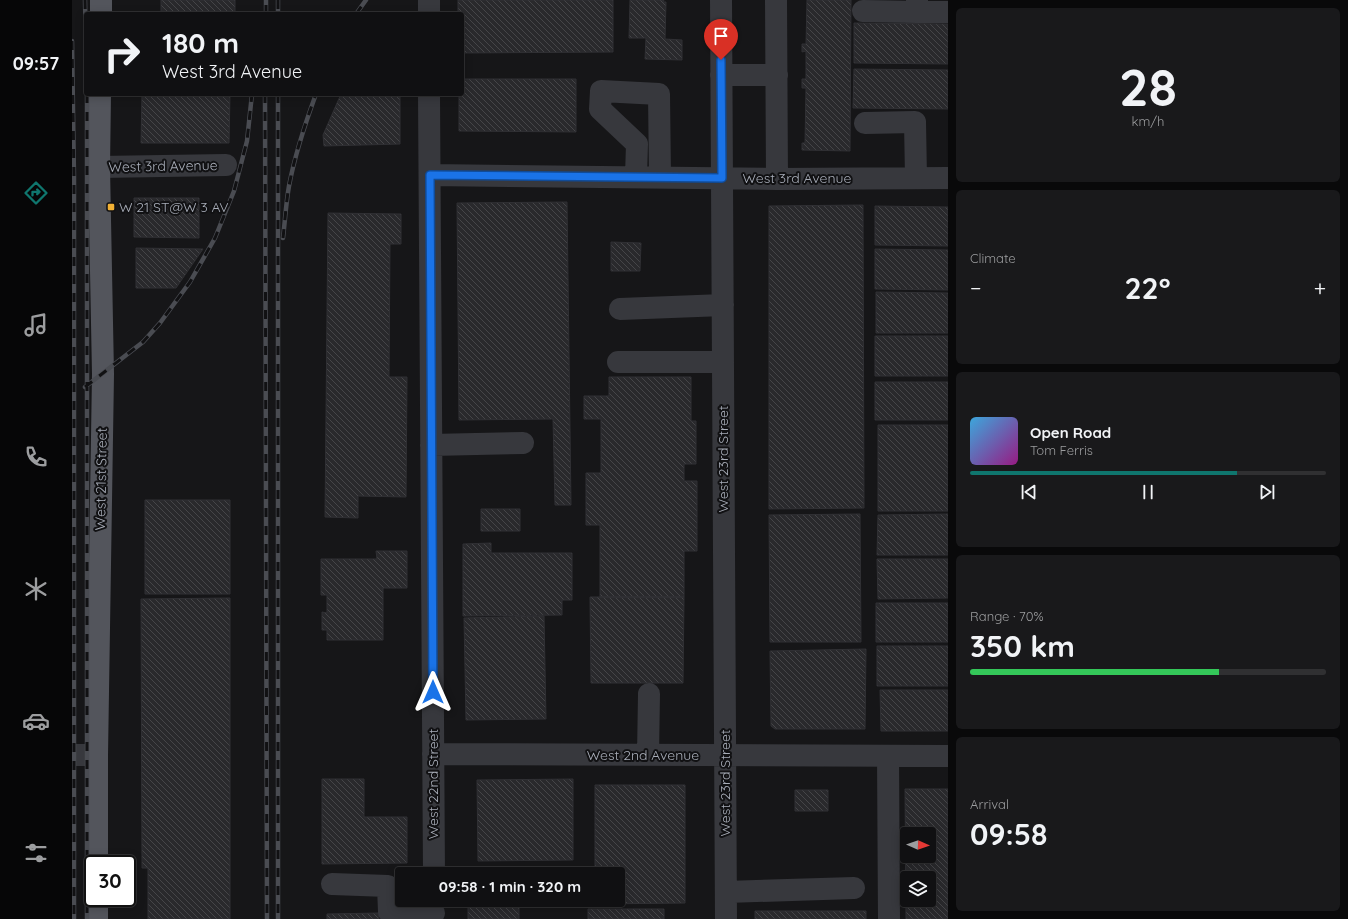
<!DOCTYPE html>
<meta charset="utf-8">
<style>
:root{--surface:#101012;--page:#19191b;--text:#f1f3f6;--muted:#9c9d9f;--line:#303032;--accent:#0f766e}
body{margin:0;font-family:Quicksand,sans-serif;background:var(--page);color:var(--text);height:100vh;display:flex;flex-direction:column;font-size:15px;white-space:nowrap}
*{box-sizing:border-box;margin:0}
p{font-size:13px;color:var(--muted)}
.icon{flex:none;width:22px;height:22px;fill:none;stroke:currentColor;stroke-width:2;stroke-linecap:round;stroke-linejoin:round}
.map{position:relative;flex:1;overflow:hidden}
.panel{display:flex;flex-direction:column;gap:8px;padding:8px;background:#09090a;width:400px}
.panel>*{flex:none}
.banner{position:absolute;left:12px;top:12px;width:380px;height:84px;border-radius:4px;box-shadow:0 2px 10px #0003,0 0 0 1px var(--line);background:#101012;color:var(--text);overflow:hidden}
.needle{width:26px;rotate:92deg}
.fabs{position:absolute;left:828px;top:827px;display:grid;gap:8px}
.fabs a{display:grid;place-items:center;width:36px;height:36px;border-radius:4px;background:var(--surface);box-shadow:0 2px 10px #0003,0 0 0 1px var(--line);font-size:20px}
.speed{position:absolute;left:12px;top:855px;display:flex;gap:8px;font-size:20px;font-weight:700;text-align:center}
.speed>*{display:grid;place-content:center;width:52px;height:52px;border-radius:50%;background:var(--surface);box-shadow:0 2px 10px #0003,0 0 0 1px var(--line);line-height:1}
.speed .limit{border:2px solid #111;border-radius:6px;background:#fff;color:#111}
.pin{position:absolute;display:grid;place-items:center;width:34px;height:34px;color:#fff;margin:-41px -17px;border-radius:50% 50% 50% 0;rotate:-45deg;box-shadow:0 0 4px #0007}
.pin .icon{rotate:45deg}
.me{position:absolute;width:44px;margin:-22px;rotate:0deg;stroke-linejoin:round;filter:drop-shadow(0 0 3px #0008)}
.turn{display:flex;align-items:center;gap:14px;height:84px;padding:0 12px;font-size:18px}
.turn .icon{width:52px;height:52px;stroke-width:2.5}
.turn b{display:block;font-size:28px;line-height:34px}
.big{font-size:30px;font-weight:700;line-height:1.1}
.panel .card{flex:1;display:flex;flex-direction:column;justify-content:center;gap:6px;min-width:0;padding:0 14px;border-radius:6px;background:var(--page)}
.panel .dial{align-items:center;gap:0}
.dial b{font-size:52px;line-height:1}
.song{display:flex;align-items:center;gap:12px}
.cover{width:48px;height:48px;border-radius:6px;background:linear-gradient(135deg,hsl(200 70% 55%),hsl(310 70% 35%))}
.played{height:4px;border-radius:2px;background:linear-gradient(90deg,var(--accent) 75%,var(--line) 75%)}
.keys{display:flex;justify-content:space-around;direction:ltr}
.heat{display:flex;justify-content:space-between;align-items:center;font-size:22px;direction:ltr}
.charge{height:6px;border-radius:3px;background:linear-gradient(90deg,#34c759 70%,var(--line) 0)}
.trip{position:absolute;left:323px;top:867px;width:230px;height:40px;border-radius:4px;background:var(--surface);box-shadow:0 2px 10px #0003,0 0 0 1px var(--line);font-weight:700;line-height:40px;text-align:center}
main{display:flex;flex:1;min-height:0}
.tabs{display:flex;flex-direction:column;width:72px;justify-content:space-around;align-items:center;background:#060607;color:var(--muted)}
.tabs .icon{width:28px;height:28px}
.tabs .current{color:var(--accent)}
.tabs b{font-size:18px;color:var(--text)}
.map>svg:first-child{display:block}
.building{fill:url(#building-back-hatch);stroke:#303034;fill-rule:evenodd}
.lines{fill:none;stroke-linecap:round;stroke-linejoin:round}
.minor{stroke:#37383d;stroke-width:22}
.major{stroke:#53555c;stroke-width:22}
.rail-casing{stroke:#4a4c52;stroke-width:4.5}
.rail{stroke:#111113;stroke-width:3;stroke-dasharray:9;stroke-linecap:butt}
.route-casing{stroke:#114b97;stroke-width:10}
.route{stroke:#1a73e8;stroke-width:7}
.poi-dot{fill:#f2b134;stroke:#111113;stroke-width:1.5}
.labels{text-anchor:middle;stroke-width:4;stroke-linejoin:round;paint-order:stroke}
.street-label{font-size:14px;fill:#a8adb8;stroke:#111113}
.poi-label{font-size:14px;fill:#a8adb8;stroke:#111113;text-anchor:start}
</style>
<main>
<nav class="tabs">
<b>09:57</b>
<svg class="icon current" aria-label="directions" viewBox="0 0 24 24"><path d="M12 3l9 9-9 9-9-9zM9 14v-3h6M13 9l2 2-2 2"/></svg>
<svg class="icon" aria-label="music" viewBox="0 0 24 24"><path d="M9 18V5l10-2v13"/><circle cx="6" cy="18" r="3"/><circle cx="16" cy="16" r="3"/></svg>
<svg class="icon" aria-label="phone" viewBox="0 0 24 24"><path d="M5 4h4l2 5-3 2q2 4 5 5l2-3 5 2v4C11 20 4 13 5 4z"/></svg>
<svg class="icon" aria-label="climate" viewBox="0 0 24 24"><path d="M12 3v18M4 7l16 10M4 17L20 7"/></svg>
<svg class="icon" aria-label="car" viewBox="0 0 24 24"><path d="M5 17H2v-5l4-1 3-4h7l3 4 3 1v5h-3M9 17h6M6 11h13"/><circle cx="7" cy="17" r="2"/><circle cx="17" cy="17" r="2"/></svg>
<svg class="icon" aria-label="filters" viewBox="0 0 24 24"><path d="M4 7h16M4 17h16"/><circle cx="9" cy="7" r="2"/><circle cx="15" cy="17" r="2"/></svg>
</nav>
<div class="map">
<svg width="876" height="919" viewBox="0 0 876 919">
<defs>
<pattern id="building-back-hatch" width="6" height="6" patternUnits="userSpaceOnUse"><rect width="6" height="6" fill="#29292c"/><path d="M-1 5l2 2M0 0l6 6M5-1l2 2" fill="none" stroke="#454548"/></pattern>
</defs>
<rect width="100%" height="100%" fill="#161618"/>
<path class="building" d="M89,0H163V14H89Z
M386,0H541V52L390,53V14H386Z
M558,0H592L591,2H594L593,39L610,40V60L573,59L574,38H557Z
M735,0H779L778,151L730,150V143H733L734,88H730V79H734V51L730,52V44H734Z
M782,23L876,24V64L782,63Z
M782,69L876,70V109L781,108Z
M390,79H504V132L387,131V94H390Z
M70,94H158L157,143H69Z
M269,94H328V144L252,146L251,135Z
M62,198H127V238L62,237Z
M495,202L499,505H483L481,419L387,420L385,203Z
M791,205L792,508L697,509V206Z
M803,206L876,207V246L803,245Z
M256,213L329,214V244H318L317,377H335L334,497L286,496V518L253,517Z
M539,242L569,243L568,271H539Z
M64,248L131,249L104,288H64Z
M803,249L876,250V290L803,289Z
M804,292L876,293V333H804Z
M803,336H876V376H803Z
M537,377H619V421H624V464H612V481H625V551H612V597H528V525H514V473H529V419H512V396H537Z
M803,382H876V420H803Z
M806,425H876V511H806Z
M73,500H158V594H73Z
M409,509H448V531H409Z
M788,514L789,642H698L697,515Z
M876,514V555H805L806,515Z
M419,543V553H500V600H490V615L391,616V544Z
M304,551H335V588H311V640H255V630H250V612L255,613V595H249V559H305Z
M805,559H876V598L806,599Z
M518,597H612L611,683H519Z
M158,598V919H76V868H70L69,599Z
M804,603H876V642H804Z
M472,616L474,719L394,720L392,618Z
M805,646H876V686H805Z
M794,649L793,729H703L699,726L698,651Z
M808,690H876V731H809Z
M250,779H292V817H335V863L250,864Z
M501,779V860L406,861L405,780Z
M523,785H613V903L523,904V900H546V874H523Z
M833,789H876V919H834ZM835,834H857V856H835ZM835,878H857V900H835Z
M723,790H756V811H723Z
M396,900H447V919H396Z
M516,909H592V919H516Z
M683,911H794V919H683Z
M307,913V919H255V914Z"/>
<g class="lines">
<path class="minor" d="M357,0V14
M649,0L654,919
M704,0L705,179
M791,11L845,12V0
M845,12H876
M649,75H705
M357,94L362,874
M793,123L843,122L844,178
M27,167L154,165
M358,175L705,179L876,178
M564,176L565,144L528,109L529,91L587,94L588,177
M548,309L651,305
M546,362H651
M359,445L451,443
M361,754L876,756
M0,755H25
M576,755L577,694
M816,756L817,919
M260,884L316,886L317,912L362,913
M654,892L782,888"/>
<path class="major" d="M29,14V0
M25,864V755L31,374L27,167L28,94
M25,898V919"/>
<defs>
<path id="rail" d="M13,0L14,51
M206,0V14
M194,14V0
M284,14L294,0
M0,41L2,177V919
M15,94V919
M193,94L195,919
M206,94V919
M211,238C213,221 214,203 217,186C223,154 233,124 244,94
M13,387L71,342L88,323L118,282L143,238L162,191L175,141L180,94"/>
</defs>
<use href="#rail" class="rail-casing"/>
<use href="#rail" class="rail"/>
</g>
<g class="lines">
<defs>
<path id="route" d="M361,692L358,175L650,178L649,60"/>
</defs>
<use href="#route" class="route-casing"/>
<use href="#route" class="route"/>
</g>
<rect class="poi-dot" x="35" y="203" width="8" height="8" rx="2"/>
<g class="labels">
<g class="street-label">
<text transform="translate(91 166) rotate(-1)" y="5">West 3rd Avenue</text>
<text x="725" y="183">West 3rd Avenue</text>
<text transform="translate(651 459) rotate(-90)" y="5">West 23rd Street</text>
<text transform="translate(29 479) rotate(-89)" y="5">West 21st Street</text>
<text x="571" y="760">West 2nd Avenue</text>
<text transform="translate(653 783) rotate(-90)" y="5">West 23rd Street</text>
<text transform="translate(361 784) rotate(-90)" y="5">West 22nd Street</text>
</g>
<g class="poi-label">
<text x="47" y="212">W 21 ST@W 3 AV</text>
</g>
</g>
</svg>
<div class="fabs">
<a><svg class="needle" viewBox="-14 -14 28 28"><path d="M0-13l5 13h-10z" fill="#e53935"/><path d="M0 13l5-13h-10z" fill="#9c9d9f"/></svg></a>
<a><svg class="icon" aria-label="layers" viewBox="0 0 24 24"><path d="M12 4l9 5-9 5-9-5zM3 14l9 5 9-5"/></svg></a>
</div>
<div class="speed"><div class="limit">30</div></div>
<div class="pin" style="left:649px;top:60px;background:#d93025"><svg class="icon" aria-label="arrive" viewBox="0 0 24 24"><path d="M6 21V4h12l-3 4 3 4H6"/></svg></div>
<svg class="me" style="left:361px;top:692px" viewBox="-20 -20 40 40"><path d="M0-17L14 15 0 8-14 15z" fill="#1a73e8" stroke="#fff" stroke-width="4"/></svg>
<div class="trip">09:58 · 1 min · 320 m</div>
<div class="banner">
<div class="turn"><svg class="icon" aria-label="right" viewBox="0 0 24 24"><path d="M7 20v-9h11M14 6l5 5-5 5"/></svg><div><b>180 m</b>West 3rd Avenue</div></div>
</div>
</div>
<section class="panel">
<div class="card dial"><b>28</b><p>km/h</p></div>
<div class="card"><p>Climate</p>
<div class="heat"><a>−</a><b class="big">22°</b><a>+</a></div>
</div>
<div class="card">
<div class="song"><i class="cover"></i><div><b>Open Road</b><p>Tom Ferris</p></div></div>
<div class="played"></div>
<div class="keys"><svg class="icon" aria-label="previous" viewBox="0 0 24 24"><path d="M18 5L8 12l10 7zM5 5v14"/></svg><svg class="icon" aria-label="pause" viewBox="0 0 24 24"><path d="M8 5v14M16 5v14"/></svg><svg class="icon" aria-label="next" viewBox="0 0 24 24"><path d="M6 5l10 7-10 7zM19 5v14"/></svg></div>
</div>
<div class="card"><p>Range · 70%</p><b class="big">350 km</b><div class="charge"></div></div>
<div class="card"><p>Arrival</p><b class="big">09:58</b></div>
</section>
</main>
